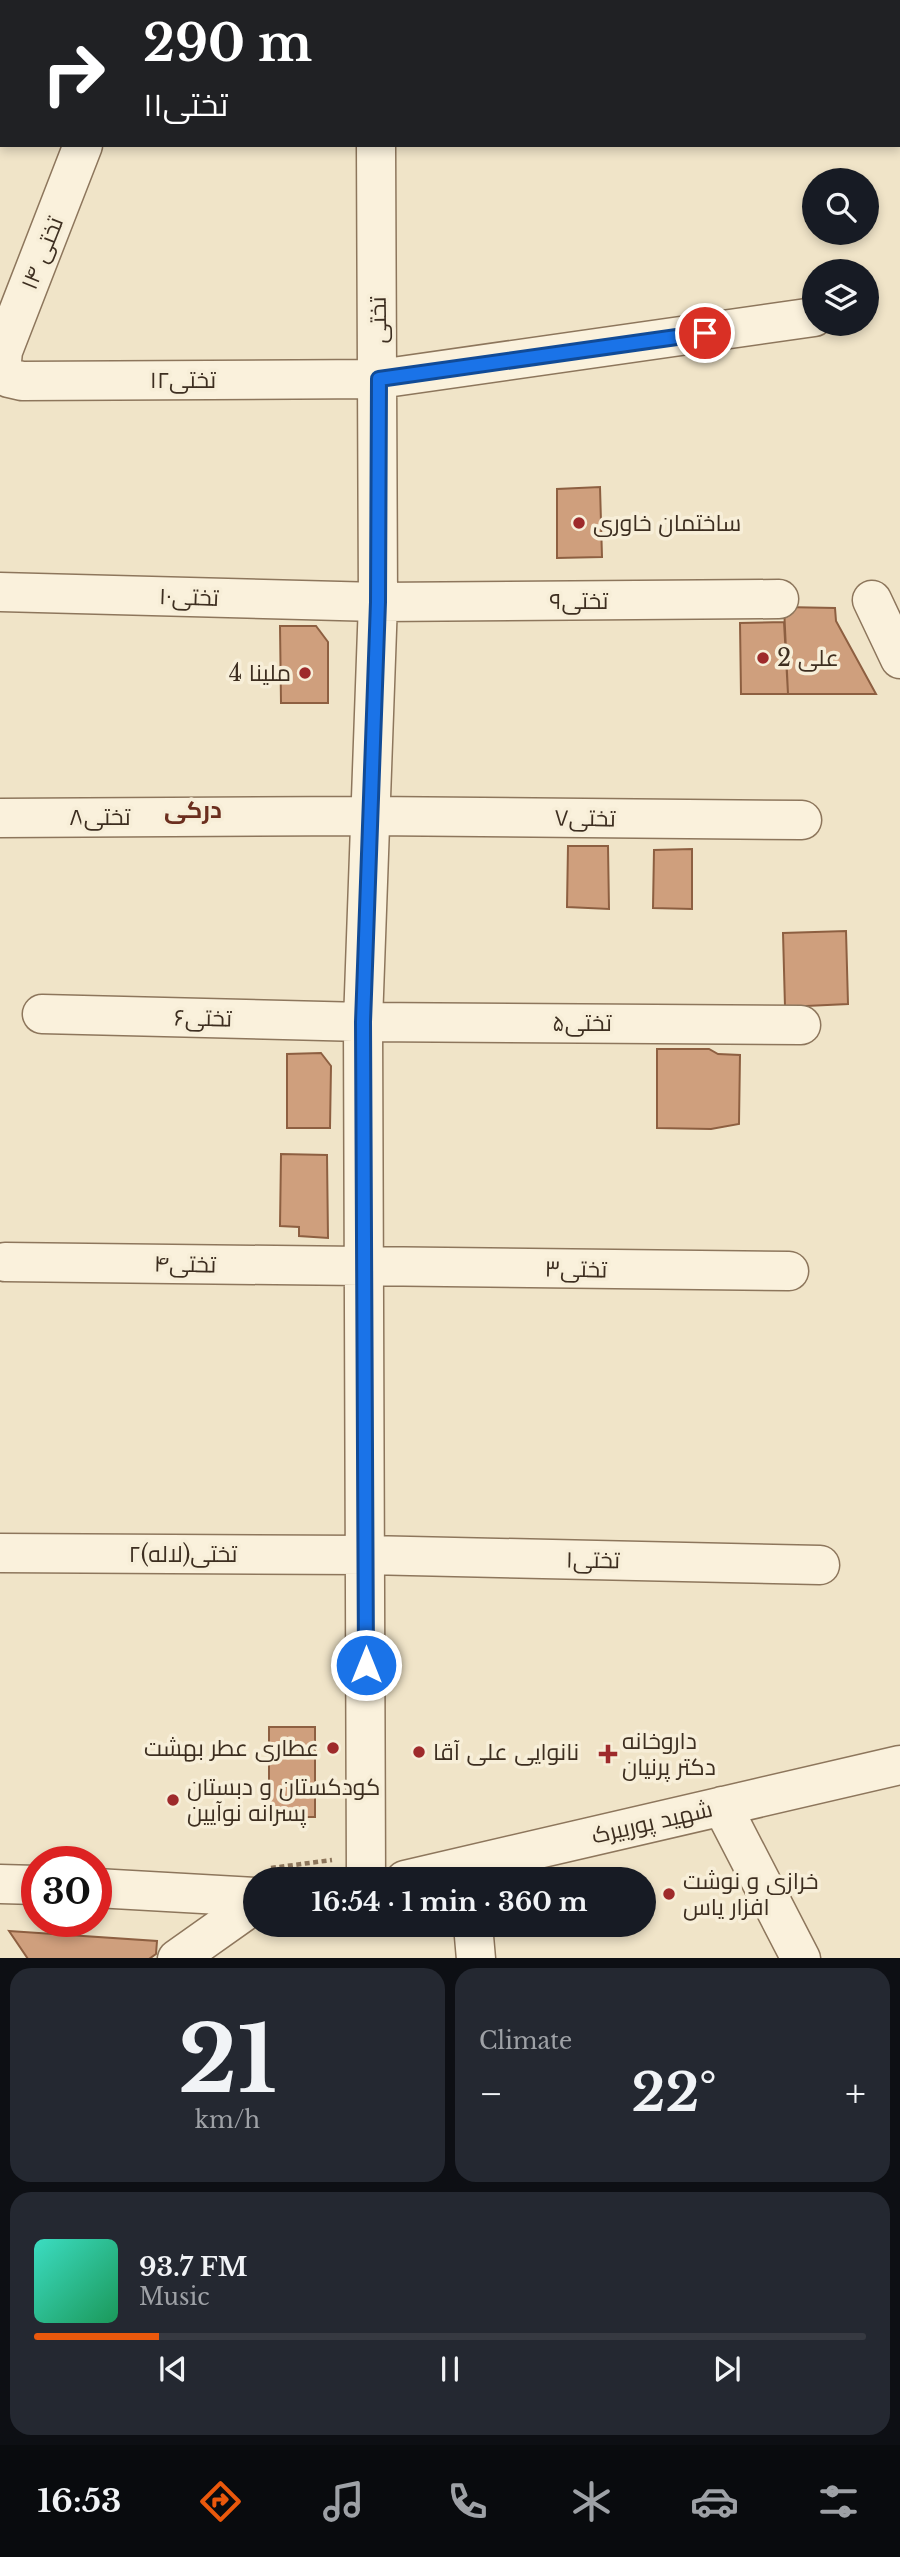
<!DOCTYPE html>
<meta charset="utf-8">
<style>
:root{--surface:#171b24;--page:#242831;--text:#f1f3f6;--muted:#9ea1a6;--line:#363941;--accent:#ea580c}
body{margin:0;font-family:"Libre Baskerville",Cairo,serif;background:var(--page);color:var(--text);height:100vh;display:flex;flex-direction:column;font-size:26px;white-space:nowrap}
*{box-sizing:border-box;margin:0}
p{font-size:23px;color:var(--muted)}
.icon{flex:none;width:38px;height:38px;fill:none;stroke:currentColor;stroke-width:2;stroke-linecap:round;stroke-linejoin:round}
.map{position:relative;height:1958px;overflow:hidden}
.side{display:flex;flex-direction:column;gap:10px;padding:10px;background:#0d0f14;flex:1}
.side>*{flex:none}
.guide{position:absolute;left:0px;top:0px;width:901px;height:147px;box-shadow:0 4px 10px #0003;background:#202124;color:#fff;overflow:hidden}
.fabs{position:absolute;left:802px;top:168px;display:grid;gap:14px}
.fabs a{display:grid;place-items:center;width:77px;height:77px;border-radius:50%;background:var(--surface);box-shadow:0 4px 10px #0003;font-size:35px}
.speed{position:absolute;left:21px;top:1846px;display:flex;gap:14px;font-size:35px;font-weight:700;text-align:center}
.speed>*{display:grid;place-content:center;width:91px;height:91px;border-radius:50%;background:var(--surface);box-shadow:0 4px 10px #0003;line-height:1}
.speed .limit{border:10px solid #d22;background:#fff;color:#111}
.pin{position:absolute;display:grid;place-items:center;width:60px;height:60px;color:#fff;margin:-30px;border:4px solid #fff;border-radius:50%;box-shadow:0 2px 7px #0007}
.me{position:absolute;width:77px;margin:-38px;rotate:0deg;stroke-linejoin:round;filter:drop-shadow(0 0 5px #0008)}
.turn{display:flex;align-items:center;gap:24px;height:147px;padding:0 28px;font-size:32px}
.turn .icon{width:91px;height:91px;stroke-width:2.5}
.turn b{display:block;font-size:49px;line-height:60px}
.big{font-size:52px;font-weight:800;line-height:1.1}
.side .widget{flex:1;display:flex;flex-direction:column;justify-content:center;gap:10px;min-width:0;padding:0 24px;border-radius:21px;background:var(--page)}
.side .dial{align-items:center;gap:0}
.dial b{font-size:91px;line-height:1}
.song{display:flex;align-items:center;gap:21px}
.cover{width:84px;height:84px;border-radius:10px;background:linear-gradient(135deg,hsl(170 70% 55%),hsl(150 70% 35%))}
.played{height:7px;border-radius:4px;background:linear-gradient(90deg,var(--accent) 15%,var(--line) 15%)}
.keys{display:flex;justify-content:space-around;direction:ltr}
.heat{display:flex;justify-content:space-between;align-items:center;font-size:38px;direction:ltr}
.side .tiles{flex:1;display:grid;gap:10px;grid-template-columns:1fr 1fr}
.widget:last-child{grid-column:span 2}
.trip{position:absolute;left:243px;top:1867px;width:413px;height:70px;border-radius:35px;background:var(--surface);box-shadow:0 4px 10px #0003;font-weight:800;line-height:70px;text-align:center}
.tabs{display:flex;height:112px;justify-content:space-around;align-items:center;background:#090b0e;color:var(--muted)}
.tabs .icon{width:49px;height:49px}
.tabs .selected{color:var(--accent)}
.tabs b{font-size:32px;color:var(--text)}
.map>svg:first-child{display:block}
.building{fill:#cf9f7d;stroke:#8d5f41;stroke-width:2}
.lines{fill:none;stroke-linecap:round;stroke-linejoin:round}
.minor-casing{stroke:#8d765c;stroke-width:41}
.path{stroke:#8d765c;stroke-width:4.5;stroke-dasharray:5 3.5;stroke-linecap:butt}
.minor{stroke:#faf1dc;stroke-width:38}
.route-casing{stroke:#114b97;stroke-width:18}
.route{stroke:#1a73e8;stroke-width:12}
.poi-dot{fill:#9e2a2b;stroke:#f7eed8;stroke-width:2.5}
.labels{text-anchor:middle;stroke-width:7;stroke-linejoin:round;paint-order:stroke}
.street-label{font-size:23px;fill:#3d2e20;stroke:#f7eed8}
.poi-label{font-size:23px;fill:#3d2e20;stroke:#f7eed8;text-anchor:start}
.neighbourhood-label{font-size:24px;font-weight:bold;fill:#6b2e1e;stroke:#f7eed8}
</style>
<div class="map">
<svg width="900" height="1959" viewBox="0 0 900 1959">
<rect width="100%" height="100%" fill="#f0e4c8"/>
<path class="building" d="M600,487L602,557L557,558V489Z
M784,607L835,608L836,621L876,694H788Z
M784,622L788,694H741L740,623Z
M280,626H316L328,642V703H281Z
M568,846H608L609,909L567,907Z
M692,849V909L653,908L654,850Z
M846,931L848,1004L785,1007L783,933Z
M657,1049H709L718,1054L740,1055L739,1124L711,1129L657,1128Z
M321,1053L331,1066L330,1128H287V1054Z
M281,1154L327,1155L328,1238L299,1236V1227L280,1226Z
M269,1727H315V1817H269Z
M9,1931L157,1941L156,1954L149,1959H28Z"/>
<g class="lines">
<defs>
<path id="minor" d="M369,0V2
M83,145L3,351L1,371L9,378L22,381L379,379L814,317
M0,592L378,602L779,599
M872,600L900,659
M0,818L369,816L802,820
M42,1014L363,1022L801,1025
M5,1262L789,1271
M0,1553L366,1555L820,1565
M722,1806L801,1959
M366,1880L363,1022L378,602L376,145
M405,1880L900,1765
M0,1884L37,1885
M96,1888L256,1897
M473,1925L476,1959
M177,1959L256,1903"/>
</defs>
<use href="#minor" class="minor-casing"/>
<path class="path" d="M271,1868L332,1860"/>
<use href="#minor" class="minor"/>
</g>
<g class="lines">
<defs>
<path id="route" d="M366,1665L363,1022L378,602L379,379L705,333"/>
</defs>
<use href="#route" class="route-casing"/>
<use href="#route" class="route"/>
</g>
<g class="poi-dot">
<circle cx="579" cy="523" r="7"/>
<circle cx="763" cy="658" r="7"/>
<circle cx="305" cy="673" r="7"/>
<circle cx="333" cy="1748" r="7"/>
<circle cx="419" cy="1752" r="7"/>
<path d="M604.5 1743.5h7v7h7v7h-7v7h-7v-7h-7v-7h7z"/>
<circle cx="173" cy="1800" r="7"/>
<circle cx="669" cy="1894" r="7"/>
</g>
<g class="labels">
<g class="street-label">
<text transform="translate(42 253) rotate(-68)" y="8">تختی ۱۴</text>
<text transform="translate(378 320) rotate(-91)" y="8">تختی</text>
<text x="183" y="388">تختی۱۲</text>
<text transform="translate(189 597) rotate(2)" y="8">تختی۱۰</text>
<text x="579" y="609">تختی۹</text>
<text x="100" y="825">تختی۸</text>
<text transform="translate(585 818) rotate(1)" y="8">تختی۷</text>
<text transform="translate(203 1018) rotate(1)" y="8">تختی۶</text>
<text x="582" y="1031">تختی۵</text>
<text transform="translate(185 1264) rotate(1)" y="8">تختی۴</text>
<text transform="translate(576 1269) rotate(1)" y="8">تختی۳</text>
<text x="183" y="1562">۲تختی(لاله)</text>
<text transform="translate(593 1560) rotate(1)" y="8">تختی۱</text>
<text transform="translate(652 1822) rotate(-13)" y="8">شهید پوربیرک</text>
</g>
<g class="poi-label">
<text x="593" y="531">ساختمان خاوری</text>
<text x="777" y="666">علی 2</text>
<text x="291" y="681" text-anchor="end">ملینا 4</text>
<text x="622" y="1749">داروخانه<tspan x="622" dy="26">دکتر پرنیان</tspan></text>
<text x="319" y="1756" text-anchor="end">عطاری عطر بهشت</text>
<text x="433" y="1760">نانوایی علی آقا</text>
<text x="187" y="1795">کودکستان و دبستان<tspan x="187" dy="26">پسرانه نوآیین</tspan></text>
<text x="683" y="1889">خرازی و نوشت<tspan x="683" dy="26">افزار یاس</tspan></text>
</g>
<g class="neighbourhood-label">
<text x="193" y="818">درکی</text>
</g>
</g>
</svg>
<div class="fabs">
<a><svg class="icon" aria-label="search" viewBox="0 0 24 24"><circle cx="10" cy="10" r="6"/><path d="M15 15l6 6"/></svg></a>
<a><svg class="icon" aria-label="layers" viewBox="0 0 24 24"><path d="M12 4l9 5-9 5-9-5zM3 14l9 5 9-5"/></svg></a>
</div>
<div class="speed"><div class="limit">30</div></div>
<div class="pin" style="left:705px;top:333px;background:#d93025"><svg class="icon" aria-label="arrive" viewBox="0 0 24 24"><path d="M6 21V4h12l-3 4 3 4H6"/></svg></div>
<svg class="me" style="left:366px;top:1665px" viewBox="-20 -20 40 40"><circle r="17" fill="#1a73e8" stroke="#fff" stroke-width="3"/><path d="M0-11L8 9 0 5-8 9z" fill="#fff"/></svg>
<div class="trip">16:54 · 1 min · 360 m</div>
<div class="guide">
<div class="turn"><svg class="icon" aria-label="right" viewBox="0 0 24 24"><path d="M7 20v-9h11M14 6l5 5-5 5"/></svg><div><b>290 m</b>تختی۱۱</div></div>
</div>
</div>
<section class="side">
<div class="tiles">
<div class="widget dial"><b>21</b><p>km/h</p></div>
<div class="widget"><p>Climate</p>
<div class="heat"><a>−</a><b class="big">22°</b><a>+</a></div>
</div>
<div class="widget">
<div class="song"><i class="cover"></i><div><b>93.7 FM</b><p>Music</p></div></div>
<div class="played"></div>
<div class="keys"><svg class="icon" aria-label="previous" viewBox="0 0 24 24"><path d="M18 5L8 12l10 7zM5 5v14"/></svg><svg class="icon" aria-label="pause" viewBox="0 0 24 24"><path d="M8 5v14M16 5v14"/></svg><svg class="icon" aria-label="next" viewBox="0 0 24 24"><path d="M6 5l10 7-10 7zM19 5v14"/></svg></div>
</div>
</div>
</section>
<nav class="tabs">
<b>16:53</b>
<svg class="icon selected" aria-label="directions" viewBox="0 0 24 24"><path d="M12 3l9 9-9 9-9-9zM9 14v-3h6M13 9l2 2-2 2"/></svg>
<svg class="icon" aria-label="music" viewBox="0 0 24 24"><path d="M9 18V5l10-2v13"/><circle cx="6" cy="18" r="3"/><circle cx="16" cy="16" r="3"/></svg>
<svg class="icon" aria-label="phone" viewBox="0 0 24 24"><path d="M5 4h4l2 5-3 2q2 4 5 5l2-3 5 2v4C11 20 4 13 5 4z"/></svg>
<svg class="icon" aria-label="climate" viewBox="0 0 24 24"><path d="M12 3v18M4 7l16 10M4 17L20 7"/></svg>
<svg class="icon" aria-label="car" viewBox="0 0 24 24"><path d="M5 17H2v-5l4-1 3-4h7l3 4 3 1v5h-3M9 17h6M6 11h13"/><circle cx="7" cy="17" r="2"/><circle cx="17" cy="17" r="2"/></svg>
<svg class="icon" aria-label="filters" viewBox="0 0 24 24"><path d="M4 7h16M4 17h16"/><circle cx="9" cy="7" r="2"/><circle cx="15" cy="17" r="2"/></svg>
</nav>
